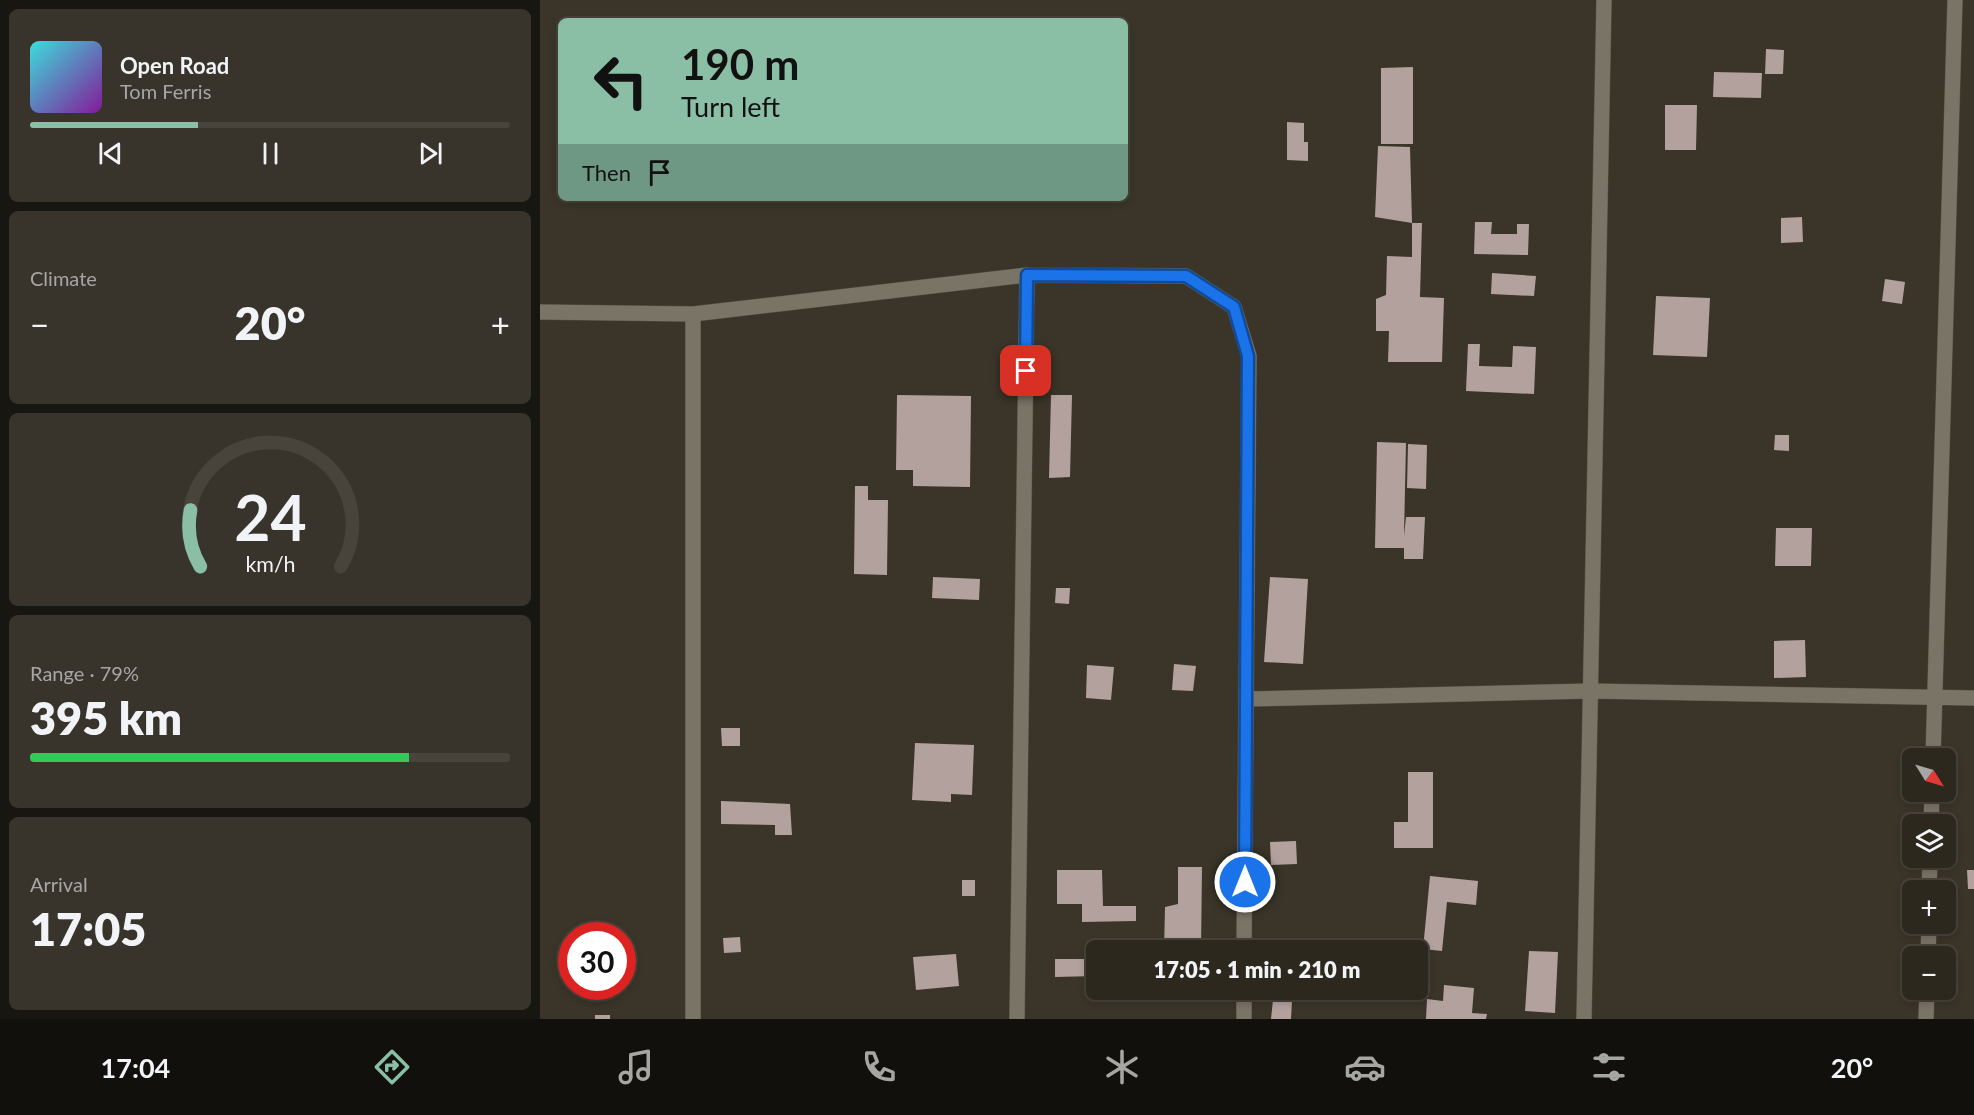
<!DOCTYPE html>
<meta charset="utf-8">
<style>
:root{--surface:#2c281e;--page:#38342b;--text:#f1f3f6;--muted:#a6a6a4;--line:#48443c;--accent:#8abfa5}
body{margin:0;font-family:Lato,sans-serif;background:var(--page);color:var(--text);height:100vh;display:flex;flex-direction:column;font-size:22px;white-space:nowrap}
*{box-sizing:border-box;margin:0}
p{font-size:20px;color:var(--muted)}
.icon{flex:none;width:33px;height:33px;fill:none;stroke:currentColor;stroke-width:2;stroke-linecap:round;stroke-linejoin:round}
.map{position:relative;flex:1;overflow:hidden}
.drawer{display:flex;flex-direction:column;gap:9px;padding:9px;background:#181610;width:540px}
.drawer>*{flex:none}
.hud{position:absolute;left:18px;top:18px;width:570px;height:183px;border-radius:9px;box-shadow:0 3px 9px #0003,0 0 0 2px var(--line);background:#8abfa5;color:#111;overflow:hidden}
.needle{width:39px;rotate:127deg}
.controls{position:absolute;left:1362px;top:748px;display:grid;gap:12px}
.controls a{display:grid;place-items:center;width:54px;height:54px;border-radius:9px;background:var(--surface);box-shadow:0 3px 9px #0003,0 0 0 2px var(--line);font-size:30px}
.speed{position:absolute;left:18px;top:922px;display:flex;gap:12px;font-size:30px;font-weight:700;text-align:center}
.speed>*{display:grid;place-content:center;width:78px;height:78px;border-radius:50%;background:var(--surface);box-shadow:0 3px 9px #0003,0 0 0 2px var(--line);line-height:1}
.speed .limit{border:9px solid #d22;background:#fff;color:#111}
.pin{position:absolute;display:grid;place-items:center;width:51px;height:51px;color:#fff;margin:-26px;border-radius:12px;box-shadow:0 3px 9px #0006}
.me{position:absolute;width:66px;margin:-33px;rotate:0deg;stroke-linejoin:round;filter:drop-shadow(0 0 4px #0008)}
.turn{display:flex;align-items:center;gap:21px;height:126px;padding:0 24px;font-size:27px}
.turn .icon{width:78px;height:78px;stroke-width:2.5}
.turn b{display:block;font-size:42px;line-height:51px}
.then{display:flex;align-items:center;height:57px;padding:0 24px;background:#0003;gap:12px;font-size:22px}
.big{font-size:45px;font-weight:800;line-height:1.1}
.drawer .card{flex:1;display:flex;flex-direction:column;justify-content:center;gap:9px;min-width:0;padding:0 21px;border-radius:9px;background:var(--page)}
.drawer .dial{align-items:center;gap:0}
.dial svg{height:156px;overflow:visible;fill:none;stroke:var(--line);stroke-width:7;stroke-linecap:round;text-anchor:middle}
.dial text{fill:var(--text);stroke:none}
.song{display:flex;align-items:center;gap:18px}
.cover{width:72px;height:72px;border-radius:9px;background:linear-gradient(135deg,hsl(180 70% 55%),hsl(290 70% 35%))}
.played{height:6px;border-radius:3px;background:linear-gradient(90deg,var(--accent) 35%,var(--line) 35%)}
.keys{display:flex;justify-content:space-around;direction:ltr}
.heat{display:flex;justify-content:space-between;align-items:center;font-size:33px;direction:ltr}
.charge{height:9px;border-radius:4px;background:linear-gradient(90deg,#34c759 79%,var(--line) 0)}
.trip{position:absolute;left:546px;top:940px;width:342px;height:60px;border-radius:9px;background:var(--surface);box-shadow:0 3px 9px #0003,0 0 0 2px var(--line);font-weight:800;line-height:60px;text-align:center}
.tabs{display:flex;height:96px;justify-content:space-around;align-items:center;background:#12100c;color:var(--muted)}
.tabs .icon{width:42px;height:42px}
.tabs .active{color:var(--accent)}
.tabs b{font-size:27px;color:var(--text)}
main{display:flex;flex:1;min-height:0}
.map>svg:first-child{display:block}
.building{fill:#b3a19e}
.lines{fill:none;stroke-linecap:round;stroke-linejoin:round}
.minor-casing{stroke:#555046;stroke-width:16}
.tertiary-casing{stroke:#555046;stroke-width:16}
.minor{stroke:#7a7467;stroke-width:15}
.tertiary{stroke:#7a7467;stroke-width:15}
.route-casing{stroke:#114b97;stroke-width:15}
.route{stroke:#1a73e8;stroke-width:10}
</style>
<main>
<section class="drawer">
<div class="card">
<div class="song"><i class="cover"></i><div><b>Open Road</b><p>Tom Ferris</p></div></div>
<div class="played"></div>
<div class="keys"><svg class="icon" aria-label="previous" viewBox="0 0 24 24"><path d="M18 5L8 12l10 7zM5 5v14"/></svg><svg class="icon" aria-label="pause" viewBox="0 0 24 24"><path d="M8 5v14M16 5v14"/></svg><svg class="icon" aria-label="next" viewBox="0 0 24 24"><path d="M6 5l10 7-10 7zM19 5v14"/></svg></div>
</div>
<div class="card"><p>Climate</p>
<div class="heat"><a>−</a><b class="big">20°</b><a>+</a></div>
</div>
<div class="card dial"><svg viewBox="0 0 100 80">
<path d="M14 69A42 42 0 1 1 86 69"/>
<path d="M14 69A42 42 0 0 1 9 40" stroke="#8abfa5"/>
<text x="50" y="56" font-size="32" font-weight="700">24</text>
<text x="50" y="72" font-size="11">km/h</text>
</svg></div>
<div class="card"><p>Range · 79%</p><b class="big">395 km</b><div class="charge"></div></div>
<div class="card"><p>Arrival</p><b class="big">17:05</b></div>
</section>
<div class="map">
<svg width="1434" height="1019" viewBox="0 0 1434 1019">
<rect width="100%" height="100%" fill="#3a3528"/>
<path class="building" d="M1226,49L1244,50L1243,74H1225Z
M873,67V144H841V68Z
M1174,72L1222,73L1221,98L1173,97Z
M1125,105H1157L1156,150H1125Z
M747,122L764,123V142H768V161L747,160Z
M838,146L870,147L872,223L835,217Z
M1262,217L1263,242L1241,243V218Z
M935,222H952L951,234H977V224H989L988,255L934,254Z
M872,223H882L880,297L904,298L902,362H848L849,331H836V299L846,295L847,256L872,257Z
M952,273L996,276L994,296L951,294Z
M1345,279L1365,282L1362,304L1342,301Z
M1116,296L1170,298L1167,357L1113,355Z
M928,344H940L939,366L972,367L973,346L996,347L994,394L926,391Z
M357,395L431,396L430,487L373,486V470H356Z
M511,395H532L530,477L509,478Z
M1235,435H1249V451L1234,450Z
M837,442L866,443L864,536L866,517H885L883,559H864V548H835Z
M868,444L887,445L886,489L867,488Z
M315,486H328V500H348L347,575L314,574Z
M1236,528H1272L1271,566H1235Z
M393,577L440,579L439,600L392,598Z
M730,577L768,579L763,664L724,662Z
M516,588H530L529,604L515,603Z
M1265,640L1266,677L1234,678V641Z
M634,664L656,666L653,691L632,690Z
M547,665L574,667L571,700L546,698Z
M181,728H200V746H182Z
M375,743L434,745L432,795L411,794V802L372,800Z
M868,772H893V848H854V822H868Z
M181,801L250,804L252,835H235V825L181,824Z
M756,841L757,864L731,865L730,842Z
M638,867H662L661,951H624L625,907L638,904Z
M517,870H562L563,906H596V921L542,922V904H517Z
M1427,870H1434V889H1428Z
M890,876L938,881L936,905L907,902L902,951L883,949Z
M422,880H435V896H422Z
M200,937L201,952L184,953L183,938Z
M800,944L819,945V951H800Z
M989,951L1018,952L1015,1013L985,1011Z
M416,954L419,986L376,990L373,957Z
M515,959H556V976L515,977Z
M904,985L934,988L932,1013L947,1014L946,1019H886L887,999L903,1001Z
M733,1000L752,1001L751,1019H731Z
M55,1015H70V1019H55Z"/>
<g class="lines">
<defs>
<path id="minor" d="M0,312L153,314L487,275L646,276L694,307L709,356L704,951
M706,699L1051,691L1434,698
M1393,759L1415,0
M1391,825L1392,792
M1389,891L1390,858
M1388,957L1389,924
M153,1019V314
M477,1019L487,275
M704,1019V990
M1386,1019L1387,990"/>
<path id="tertiary" d="M1044,1019L1064,0"/>
</defs>
<use href="#minor" class="minor-casing"/>
<use href="#tertiary" class="tertiary-casing"/>
<use href="#minor" class="minor"/>
<use href="#tertiary" class="tertiary"/>
</g>
<g class="lines">
<defs>
<path id="route" d="M486,371L487,275L646,276L694,307L708,356L705,882"/>
</defs>
<use href="#route" class="route-casing"/>
<use href="#route" class="route"/>
</g>
</svg>
<div class="controls">
<a><svg class="needle" viewBox="-14 -14 28 28"><path d="M0-13l5 13h-10z" fill="#e53935"/><path d="M0 13l5-13h-10z" fill="#a6a6a4"/></svg></a>
<a><svg class="icon" aria-label="layers" viewBox="0 0 24 24"><path d="M12 4l9 5-9 5-9-5zM3 14l9 5 9-5"/></svg></a>
<a>+</a>
<a>−</a>
</div>
<div class="speed"><div class="limit">30</div></div>
<div class="pin" style="left:486px;top:371px;background:#d93025"><svg class="icon" aria-label="arrive" viewBox="0 0 24 24"><path d="M6 21V4h12l-3 4 3 4H6"/></svg></div>
<svg class="me" style="left:705px;top:882px" viewBox="-20 -20 40 40"><circle r="17" fill="#1a73e8" stroke="#fff" stroke-width="3"/><path d="M0-11L8 9 0 5-8 9z" fill="#fff"/></svg>
<div class="trip">17:05 · 1 min · 210 m</div>
<div class="hud">
<div class="turn"><svg class="icon" aria-label="left" viewBox="0 0 24 24"><path d="M17 20v-9H6M10 6l-5 5 5 5"/></svg><div><b>190 m</b>Turn left</div></div>
<div class="then">Then<svg class="icon" aria-label="arrive" viewBox="0 0 24 24"><path d="M6 21V4h12l-3 4 3 4H6"/></svg></div>
</div>
</div>
</main>
<nav class="tabs">
<b>17:04</b>
<svg class="icon active" aria-label="directions" viewBox="0 0 24 24"><path d="M12 3l9 9-9 9-9-9zM9 14v-3h6M13 9l2 2-2 2"/></svg>
<svg class="icon" aria-label="music" viewBox="0 0 24 24"><path d="M9 18V5l10-2v13"/><circle cx="6" cy="18" r="3"/><circle cx="16" cy="16" r="3"/></svg>
<svg class="icon" aria-label="phone" viewBox="0 0 24 24"><path d="M5 4h4l2 5-3 2q2 4 5 5l2-3 5 2v4C11 20 4 13 5 4z"/></svg>
<svg class="icon" aria-label="climate" viewBox="0 0 24 24"><path d="M12 3v18M4 7l16 10M4 17L20 7"/></svg>
<svg class="icon" aria-label="car" viewBox="0 0 24 24"><path d="M5 17H2v-5l4-1 3-4h7l3 4 3 1v5h-3M9 17h6M6 11h13"/><circle cx="7" cy="17" r="2"/><circle cx="17" cy="17" r="2"/></svg>
<svg class="icon" aria-label="filters" viewBox="0 0 24 24"><path d="M4 7h16M4 17h16"/><circle cx="9" cy="7" r="2"/><circle cx="15" cy="17" r="2"/></svg>
<b>20°</b>
</nav>
